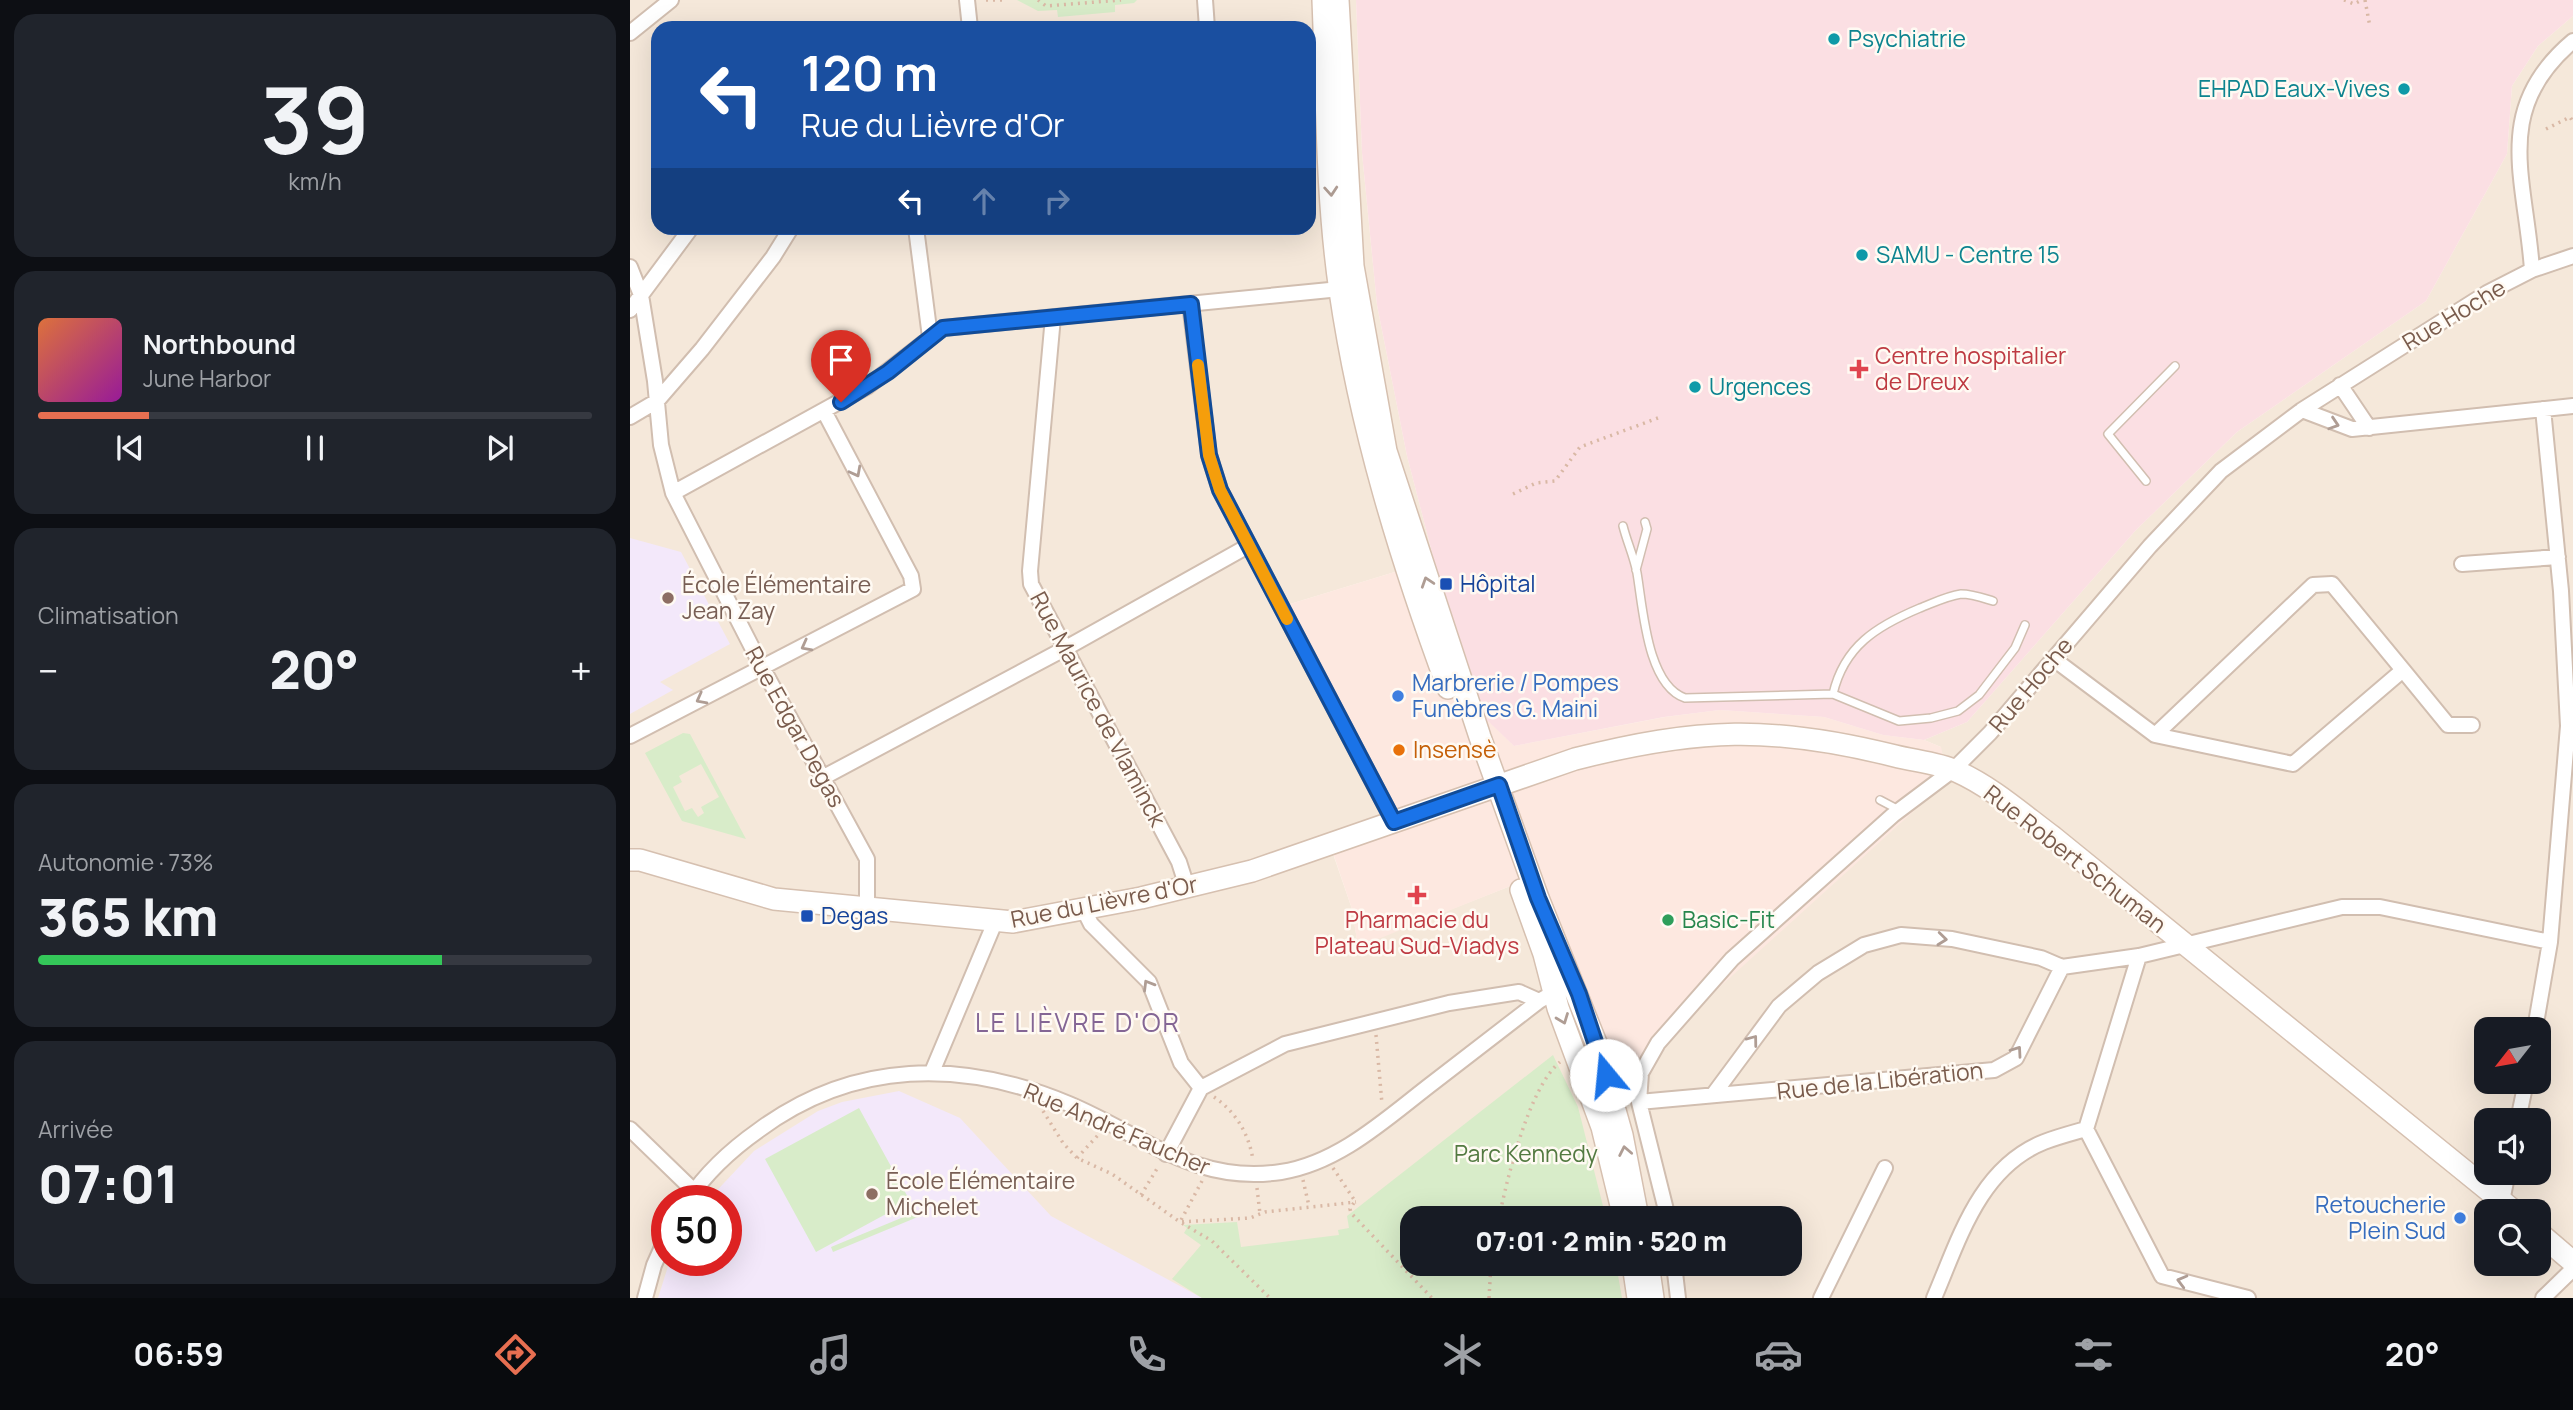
<!DOCTYPE html>
<html lang="fr">
<meta charset="utf-8">
<style>
:root{--surface:#171b24;--page:#20242c;--text:#f1f3f6;--muted:#9ea1a6;--line:#363941;--accent:#e76f51}
body{margin:0;font-family:Manrope,sans-serif;background:var(--page);color:var(--text);height:100vh;display:flex;flex-direction:column;font-size:26px;white-space:nowrap}
*{box-sizing:border-box;margin:0}
p{font-size:23px;color:var(--muted)}
.icon{flex:none;width:38px;height:38px;fill:none;stroke:currentColor;stroke-width:2;stroke-linecap:round;stroke-linejoin:round}
.map{position:relative;flex:1;overflow:hidden}
.details{display:flex;flex-direction:column;gap:14px;padding:14px;background:#0d0f14;width:630px}
.details>*{flex:none}
.guide{position:absolute;left:21px;top:21px;width:665px;height:214px;border-radius:21px;box-shadow:0 7px 28px #0002;background:#1a4fa0;color:#fff;overflow:hidden}
.needle{width:46px;rotate:239deg}
.buttons{position:absolute;left:1844px;top:1017px;display:grid;gap:14px}
.buttons a{display:grid;place-items:center;width:77px;height:77px;border-radius:14px;background:var(--surface);box-shadow:0 7px 28px #0002;font-size:35px}
.speed{position:absolute;left:21px;top:1185px;display:flex;gap:14px;font-size:35px;font-weight:700;text-align:center}
.speed>*{display:grid;place-content:center;width:91px;height:91px;border-radius:50%;background:var(--surface);box-shadow:0 7px 28px #0002;line-height:1}
.speed .limit{border:10px solid #d22;background:#fff;color:#111}
.pin{position:absolute;display:grid;place-items:center;width:60px;height:60px;color:#fff;margin:-72px -30px;border-radius:50% 50% 50% 0;rotate:-45deg;box-shadow:0 0 7px #0007}
.pin .icon{rotate:45deg}
.me{position:absolute;width:77px;margin:-38px;rotate:343deg;stroke-linejoin:round;filter:drop-shadow(0 0 5px #0008)}
.turn{display:flex;align-items:center;gap:24px;height:147px;padding:0 35px;font-size:32px}
.turn .icon{width:91px;height:91px;stroke-width:2.5}
.turn b{display:block;font-size:49px;line-height:60px}
.lanes{display:flex;align-items:center;height:66px;padding:0 35px;background:#0003;justify-content:center;gap:35px;direction:ltr}
.lanes .off{opacity:.35}
.big{font-size:52px;font-weight:800;line-height:1.1}
.details .card{flex:1;display:flex;flex-direction:column;justify-content:center;gap:10px;min-width:0;padding:0 24px;border-radius:21px;background:var(--page)}
.details .dial{align-items:center;gap:0}
.dial b{font-size:91px;line-height:1}
.song{display:flex;align-items:center;gap:21px}
.cover{width:84px;height:84px;border-radius:10px;background:linear-gradient(135deg,hsl(20 70% 55%),hsl(300 70% 35%))}
.played{height:7px;border-radius:4px;background:linear-gradient(90deg,var(--accent) 20%,var(--line) 20%)}
.keys{display:flex;justify-content:space-around;direction:ltr}
.heat{display:flex;justify-content:space-between;align-items:center;font-size:38px;direction:ltr}
.charge{height:10px;border-radius:5px;background:linear-gradient(90deg,#34c759 73%,var(--line) 0)}
.trip{position:absolute;left:770px;top:1206px;width:402px;height:70px;border-radius:21px;background:var(--surface);box-shadow:0 7px 28px #0002;font-weight:800;line-height:70px;text-align:center}
.tab-bar{display:flex;height:112px;justify-content:space-around;align-items:center;background:#090b0e;color:var(--muted)}
.tab-bar .icon{width:49px;height:49px}
.tab-bar .selected{color:var(--accent)}
.tab-bar b{font-size:32px;color:var(--text)}
main{display:flex;flex:1;min-height:0}
.map>svg:first-child{display:block}
.residential{fill:#f5e8da;fill-rule:evenodd}
.commercial{fill:#fde8e0}
.education{fill:#f3e8fa}
.medical{fill:#fbdfe3}
.green{fill:#d8ecc9;fill-rule:evenodd}
.lines{fill:none;stroke-linecap:round;stroke-linejoin:round}
.lane-casing{stroke:#d1beb0;stroke-width:10}
.street-casing{stroke:#d1beb0;stroke-width:18}
.secondary-casing{stroke:#d6c0b0;stroke-width:24}
.path{stroke:#d9b8a5;stroke-width:3.5;stroke-dasharray:2 5;stroke-linecap:butt}
.lane{stroke:#fff;stroke-width:7}
.street{stroke:#fff;stroke-width:14}
.secondary{stroke:#fff;stroke-width:21}
.oneway{stroke:#af9d94}
.route-casing{stroke:#114b97;stroke-width:18}
.route{stroke:#1a73e8;stroke-width:12}
.slow{stroke:#f59e0b;stroke-width:12}
.culture-dot{fill:#0f9aa8;stroke:#fffaf3;stroke-width:2.5}
.health-dot{fill:#e0444e;stroke:#fffaf3;stroke-width:2.5}
.transit-dot{fill:#1a4fb4;stroke:#fffaf3;stroke-width:2.5}
.education-dot{fill:#8d6e63;stroke:#fffaf3;stroke-width:2.5}
.shop-dot{fill:#3f7fe0;stroke:#fffaf3;stroke-width:2.5}
.food-dot{fill:#e8710a;stroke:#fffaf3;stroke-width:2.5}
.leisure-dot{fill:#2e9e5b;stroke:#fffaf3;stroke-width:2.5}
.labels{text-anchor:middle;stroke-width:5;stroke-linejoin:round;paint-order:stroke}
.culture-label{font-size:23px;fill:#0d838f;stroke:#fffaf3;text-anchor:start}
.street-label{font-size:23px;fill:#7a5c4d;stroke:#fffaf3}
.health-label{font-size:23px;fill:#be3a42;stroke:#fffaf3;text-anchor:start}
.transit-label{font-size:23px;fill:#164399;stroke:#fffaf3;text-anchor:start}
.education-label{font-size:23px;fill:#785e54;stroke:#fffaf3;text-anchor:start}
.shop-label{font-size:23px;fill:#366cbe;stroke:#fffaf3;text-anchor:start}
.food-label{font-size:23px;fill:#c56008;stroke:#fffaf3;text-anchor:start}
.leisure-label{font-size:23px;fill:#27864d;stroke:#fffaf3;text-anchor:start}
.park-label{font-size:23px;fill:#537a41;stroke:#fffaf3}
.quarter-label{font-size:26px;letter-spacing:2px;fill:#846695;stroke:#fffaf3}
</style>
<main>
<section class="details">
<div class="card dial"><b>39</b><p>km/h</p></div>
<div class="card">
<div class="song"><i class="cover"></i><div><b>Northbound</b><p>June Harbor</p></div></div>
<div class="played"></div>
<div class="keys"><svg class="icon" aria-label="previous" viewBox="0 0 24 24"><path d="M18 5L8 12l10 7zM5 5v14"/></svg><svg class="icon" aria-label="pause" viewBox="0 0 24 24"><path d="M8 5v14M16 5v14"/></svg><svg class="icon" aria-label="next" viewBox="0 0 24 24"><path d="M6 5l10 7-10 7zM19 5v14"/></svg></div>
</div>
<div class="card"><p>Climatisation</p>
<div class="heat"><a>−</a><b class="big">20°</b><a>+</a></div>
</div>
<div class="card"><p>Autonomie · 73%</p><b class="big">365 km</b><div class="charge"></div></div>
<div class="card"><p>Arrivée</p><b class="big">07:01</b></div>
</section>
<div class="map">
<svg width="1943" height="1298" viewBox="0 0 1943 1298">
<rect width="100%" height="100%" fill="#fdf6ec"/>
<path class="residential" d="M0,0H726L732,153L747,305L777,456L804,560L660,604L770,830L703,854L722,909L728,946L883,885L1311,747L1294,740L1337,722L1506,530L1607,432L1796,301L1877,154L1882,86L1908,46L1943,16V1298H0ZM28,28H679V228H28ZM1857,1029H1909V1082H1857ZM1857,1120H1909V1172H1857ZM37,1200H96V1260H37ZM1857,1211H1909V1264H1857ZM782,1218H1160V1264H782Z"/>
<path class="commercial" d="M804,560L857,719L884,746L1035,717L1090,710L1194,717L1253,735L1294,740L1311,747L1318,780L996,1072L959,1075L883,885L728,947L722,909L703,853L769,830L660,604Z"/>
<path class="education" d="M0,538L51,552L100,644L30,682L43,690L0,714Z
M269,1091L330,1118L421,1216L572,1298H28L40,1260H96V1200H78L124,1151L188,1111L212,1102Z"/>
<path class="medical" d="M726,0H1943V16L1908,46L1882,86L1877,154L1796,301L1607,432L1506,530L1337,722L1294,740L1253,735L1194,717L1090,710L1034,717L884,746L857,720L804,560L777,456L747,305L732,153Z"/>
<path class="green" d="M387,0H507L504,3L485,5V12L428,17L427,10L408,11Z
M53,733L60,734L116,839L52,821L15,753ZM71,764L89,797L71,807L74,813L68,817L62,808L55,811L43,787L52,782L49,776Z
M923,1055L948,1107L976,1218H782V1264H986L992,1298H572L542,1279L571,1245L554,1233L557,1228L553,1225L607,1222L611,1247L709,1235L708,1230L719,1228L717,1216Z
M229,1108L280,1201L186,1252L135,1159Z
M293,1209L295,1214L203,1252L201,1247Z"/>
<g class="lines">
<defs>
<path id="lane" d="M1516,481L1478,434L1545,366
M993,526C997,542 1004,557 1007,573C1013,608 1017,685 1055,698L1203,694L1269,721L1301,718L1328,711L1349,695L1385,648L1395,625
M1006,570L1017,529L1015,522
M1203,694C1214,646 1247,626 1290,608C1303,603 1317,596 1331,594C1342,594 1353,598 1363,601
M1250,800L1269,810"/>
<path id="street" d="M337,0L340,28
M575,0L577,28
M0,33L41,0
M286,228L300,337
M0,267L11,295L25,381L31,445L43,493L132,667L237,859V908
M1902,270C1896,179 1861,110 1943,41
M560,304L579,455L590,490L764,822
M0,310L61,228
M423,317L400,571L401,584L549,862L557,887
M1710,385L1739,428
M1672,410L1722,429L1943,406
M0,417L27,401L72,349L143,257L161,228
M43,493L238,386L313,328L710,289
M1832,564L1928,557
M1702,584L1773,670L1663,764L1525,735L1683,585Z
M1425,660L1525,735
M1773,670L1818,725H1842
M0,736L283,589L281,576L194,411
M192,778L436,648L618,546
M453,908L461,924L519,982L551,1063L571,1088
M1905,1029L1920,942L1938,726L1931,591L1913,409
M302,1072L365,922
M1083,1095L1149,1006L1188,973L1234,945L1271,935L1322,939L1411,958L1432,967L1509,956L1712,907H1750L1920,942
M1009,1102L1364,1070L1386,1058L1432,967
M1888,1120L1896,1082
M0,1129L64,1191
M1456,1129L1532,1276L1618,1298
M1456,1129L1509,956
M536,1154L571,1088L655,1044L819,1003L889,992L909,1001
M58,1200C76,1173 102,1149 129,1130C224,1060 332,1059 439,1104C513,1135 565,1185 651,1172C710,1163 758,1117 804,1082C839,1055 874,1028 909,1001L930,989
M1872,1201L1878,1172
M1038,1218L1009,1102L1011,1073L1028,1043L1102,959L1263,815L1323,770L1360,733L1520,546L1591,471L1672,410L1857,293L1902,270L1943,256
M1044,1264L1048,1298
M15,1298L24,1265L37,1236
M1191,1298L1255,1168
M1304,1298C1329,1240 1349,1168 1414,1142C1427,1137 1442,1133 1456,1129
M1913,1298L1943,1269"/>
<path id="secondary" d="M693,0C697,96 696,195 710,291C730,428 770,558 818,688
M708,0L723,266L756,451L850,737L908,898L966,1043L992,1135L1008,1218
M0,860H10L144,899L383,922L511,898L622,871L945,759C1068,728 1141,725 1265,756C1285,761 1308,763 1326,771C1362,787 1392,814 1423,837L1884,1211
M891,890L914,954L928,1008L972,1127L994,1218
M1909,1233L1943,1262
M1003,1264L1008,1298
M1018,1264L1023,1298"/>
</defs>
<use href="#lane" class="lane-casing"/>
<use href="#street" class="street-casing"/>
<use href="#secondary" class="secondary-casing"/>
<path class="path" d="M356,0H373
M408,0L416,6L491,0
M1714,0L1724,4L1732,0
M1735,0L1740,27
M1916,129L1940,117L1943,122
M883,494L906,483L925,481L950,447L1028,418
M746,1035L752,1104
M584,1097C606,1112 619,1134 623,1160
M413,1111L433,1143L447,1158L482,1174L550,1222L620,1218L635,1212L726,1202
M447,1158L469,1134
M703,1168L725,1201L720,1209L721,1213L802,1298
M673,1180L679,1206
M572,1181L550,1222L582,1241L640,1298
M627,1188L630,1214
M511,1195L528,1167
M869,1218C877,1179 899,1087 930,1062
M859,1298L861,1264"/>
<use href="#lane" class="lane"/>
<use href="#street" class="street"/>
<use href="#secondary" class="secondary"/>
</g>
<defs><path id="oneway-chevron" d="M-2-3.5L2.5 0L-2 3.5" fill="none" stroke-width="1.6" stroke-linecap="round" stroke-linejoin="round" transform="scale(1.75)"/></defs>
<g class="oneway">
<use href="#oneway-chevron" transform="translate(701 191) rotate(86)"/>
<use href="#oneway-chevron" transform="translate(1704 424) rotate(18)"/>
<use href="#oneway-chevron" transform="translate(226 472) rotate(62)"/>
<use href="#oneway-chevron" transform="translate(797 582) rotate(-108)"/>
<use href="#oneway-chevron" transform="translate(176 646) rotate(152)"/>
<use href="#oneway-chevron" transform="translate(71 699) rotate(152)"/>
<use href="#oneway-chevron" transform="translate(1312 939) rotate(6)"/>
<use href="#oneway-chevron" transform="translate(518 985) rotate(-121)"/>
<use href="#oneway-chevron" transform="translate(933 1019) rotate(69)"/>
<use href="#oneway-chevron" transform="translate(1123 1040) rotate(-53)"/>
<use href="#oneway-chevron" transform="translate(1387 1051) rotate(-55)"/>
<use href="#oneway-chevron" transform="translate(995 1151) rotate(-101)"/>
<use href="#oneway-chevron" transform="translate(1552 1281) rotate(-165)"/>
</g>
<g class="lines">
<defs>
<path id="route" d="M211,402L258,372L313,328L561,304L579,455L590,490L764,822L869,785L908,898L949,994L976,1075"/>
</defs>
<use href="#route" class="route-casing"/>
<use href="#route" class="route"/>
<path class="slow" d="M568,365L579,455L590,490L657,619"/>
</g>
<g class="culture-dot">
<circle cx="1204" cy="39" r="7"/>
<circle cx="1774" cy="89" r="7"/>
<circle cx="1232" cy="255" r="7"/>
<circle cx="1065" cy="387" r="7"/>
</g>
<g class="health-dot">
<path d="M1225.5 358.5h7v7h7v7h-7v7h-7v-7h-7v-7h7z"/>
<path d="M783.5 884.5h7v7h7v7h-7v7h-7v-7h-7v-7h7z"/>
</g>
<g class="transit-dot">
<rect x="809" y="577" width="14" height="14" rx="3.5"/>
<rect x="170" y="909" width="14" height="14" rx="3.5"/>
</g>
<g class="education-dot">
<circle cx="38" cy="598" r="7"/>
<circle cx="242" cy="1194" r="7"/>
</g>
<g class="shop-dot">
<circle cx="768" cy="696" r="7"/>
<circle cx="1830" cy="1218" r="7"/>
</g>
<circle class="food-dot" cx="769" cy="750" r="7"/>
<circle class="leisure-dot" cx="1038" cy="920" r="7"/>
<g class="labels">
<g class="culture-label">
<text x="1218" y="47">Psychiatrie</text>
<text x="1760" y="97" text-anchor="end">EHPAD Eaux-Vives</text>
<text x="1246" y="263">SAMU - Centre 15</text>
<text x="1079" y="395">Urgences</text>
</g>
<g class="street-label">
<text transform="translate(1824 315) rotate(-31)" y="8">Rue Hoche</text>
<text transform="translate(1401 685) rotate(-50)" y="8">Rue Hoche</text>
<text transform="translate(468 709) rotate(62)" y="8">Rue Maurice de Vlaminck</text>
<text transform="translate(165 727) rotate(61)" y="8">Rue Edgar Degas</text>
<text transform="translate(1445 859) rotate(38)" y="8">Rue Robert Schuman</text>
<text transform="translate(474 902) rotate(-11)" y="8">Rue du Lièvre d'Or</text>
<text transform="translate(1250 1081) rotate(-6)" y="8">Rue de la Libération</text>
<text transform="translate(487 1129) rotate(23)" y="8">Rue André Faucher</text>
</g>
<g class="health-label">
<text x="1245" y="364">Centre hospitalier<tspan x="1245" dy="26">de Dreux</tspan></text>
<text x="787" y="928" text-anchor="middle">Pharmacie du<tspan x="787" dy="26">Plateau Sud-Viadys</tspan></text>
</g>
<g class="transit-label">
<text x="830" y="592">Hôpital</text>
<text x="191" y="924">Degas</text>
</g>
<g class="education-label">
<text x="52" y="593">École Élémentaire<tspan x="52" dy="26">Jean Zay</tspan></text>
<text x="256" y="1189">École Élémentaire<tspan x="256" dy="26">Michelet</tspan></text>
</g>
<g class="shop-label">
<text x="782" y="691">Marbrerie / Pompes<tspan x="782" dy="26">Funèbres G. Maini</tspan></text>
<text x="1816" y="1213" text-anchor="end">Retoucherie<tspan x="1816" dy="26">Plein Sud</tspan></text>
</g>
<g class="food-label">
<text x="783" y="758">Insensè</text>
</g>
<g class="leisure-label">
<text x="1052" y="928">Basic-Fit</text>
</g>
<g class="park-label">
<text x="896" y="1162">Parc Kennedy</text>
</g>
<g class="quarter-label">
<text x="448" y="1032">LE LIÈVRE D'OR</text>
</g>
</g>
</svg>
<div class="buttons">
<a><svg class="needle" viewBox="-14 -14 28 28"><path d="M0-13l5 13h-10z" fill="#e53935"/><path d="M0 13l5-13h-10z" fill="#9ea1a6"/></svg></a>
<a><svg class="icon" aria-label="sound" viewBox="0 0 24 24"><path d="M4 9h4l5-4v14l-5-4H4zM17 9q2 3 0 6"/></svg></a>
<a><svg class="icon" aria-label="search" viewBox="0 0 24 24"><circle cx="10" cy="10" r="6"/><path d="M15 15l6 6"/></svg></a>
</div>
<div class="speed"><div class="limit">50</div></div>
<div class="pin" style="left:211px;top:402px;background:#d93025"><svg class="icon" aria-label="arrive" viewBox="0 0 24 24"><path d="M6 21V4h12l-3 4 3 4H6"/></svg></div>
<svg class="me" style="left:976px;top:1075px" viewBox="-20 -20 40 40"><circle r="19" fill="#fff"/><path d="M0-13L10 11 0 6-10 11z" fill="#1a73e8"/></svg>
<div class="trip">07:01 · 2 min · 520 m</div>
<div class="guide">
<div class="turn"><svg class="icon" aria-label="left" viewBox="0 0 24 24"><path d="M17 20v-9H6M10 6l-5 5 5 5"/></svg><div><b>120 m</b>Rue du Lièvre d'Or</div></div>
<div class="lanes"><svg class="icon" aria-label="left" viewBox="0 0 24 24"><path d="M17 20v-9H6M10 6l-5 5 5 5"/></svg><svg class="icon off" aria-label="ahead" viewBox="0 0 24 24"><path d="M12 20V5M6 11l6-6 6 6"/></svg><svg class="icon off" aria-label="right" viewBox="0 0 24 24"><path d="M7 20v-9h11M14 6l5 5-5 5"/></svg></div>
</div>
</div>
</main>
<nav class="tab-bar">
<b>06:59</b>
<svg class="icon selected" aria-label="directions" viewBox="0 0 24 24"><path d="M12 3l9 9-9 9-9-9zM9 14v-3h6M13 9l2 2-2 2"/></svg>
<svg class="icon" aria-label="music" viewBox="0 0 24 24"><path d="M9 18V5l10-2v13"/><circle cx="6" cy="18" r="3"/><circle cx="16" cy="16" r="3"/></svg>
<svg class="icon" aria-label="phone" viewBox="0 0 24 24"><path d="M5 4h4l2 5-3 2q2 4 5 5l2-3 5 2v4C11 20 4 13 5 4z"/></svg>
<svg class="icon" aria-label="climate" viewBox="0 0 24 24"><path d="M12 3v18M4 7l16 10M4 17L20 7"/></svg>
<svg class="icon" aria-label="car" viewBox="0 0 24 24"><path d="M5 17H2v-5l4-1 3-4h7l3 4 3 1v5h-3M9 17h6M6 11h13"/><circle cx="7" cy="17" r="2"/><circle cx="17" cy="17" r="2"/></svg>
<svg class="icon" aria-label="filters" viewBox="0 0 24 24"><path d="M4 7h16M4 17h16"/><circle cx="9" cy="7" r="2"/><circle cx="15" cy="17" r="2"/></svg>
<b>20°</b>
</nav>
